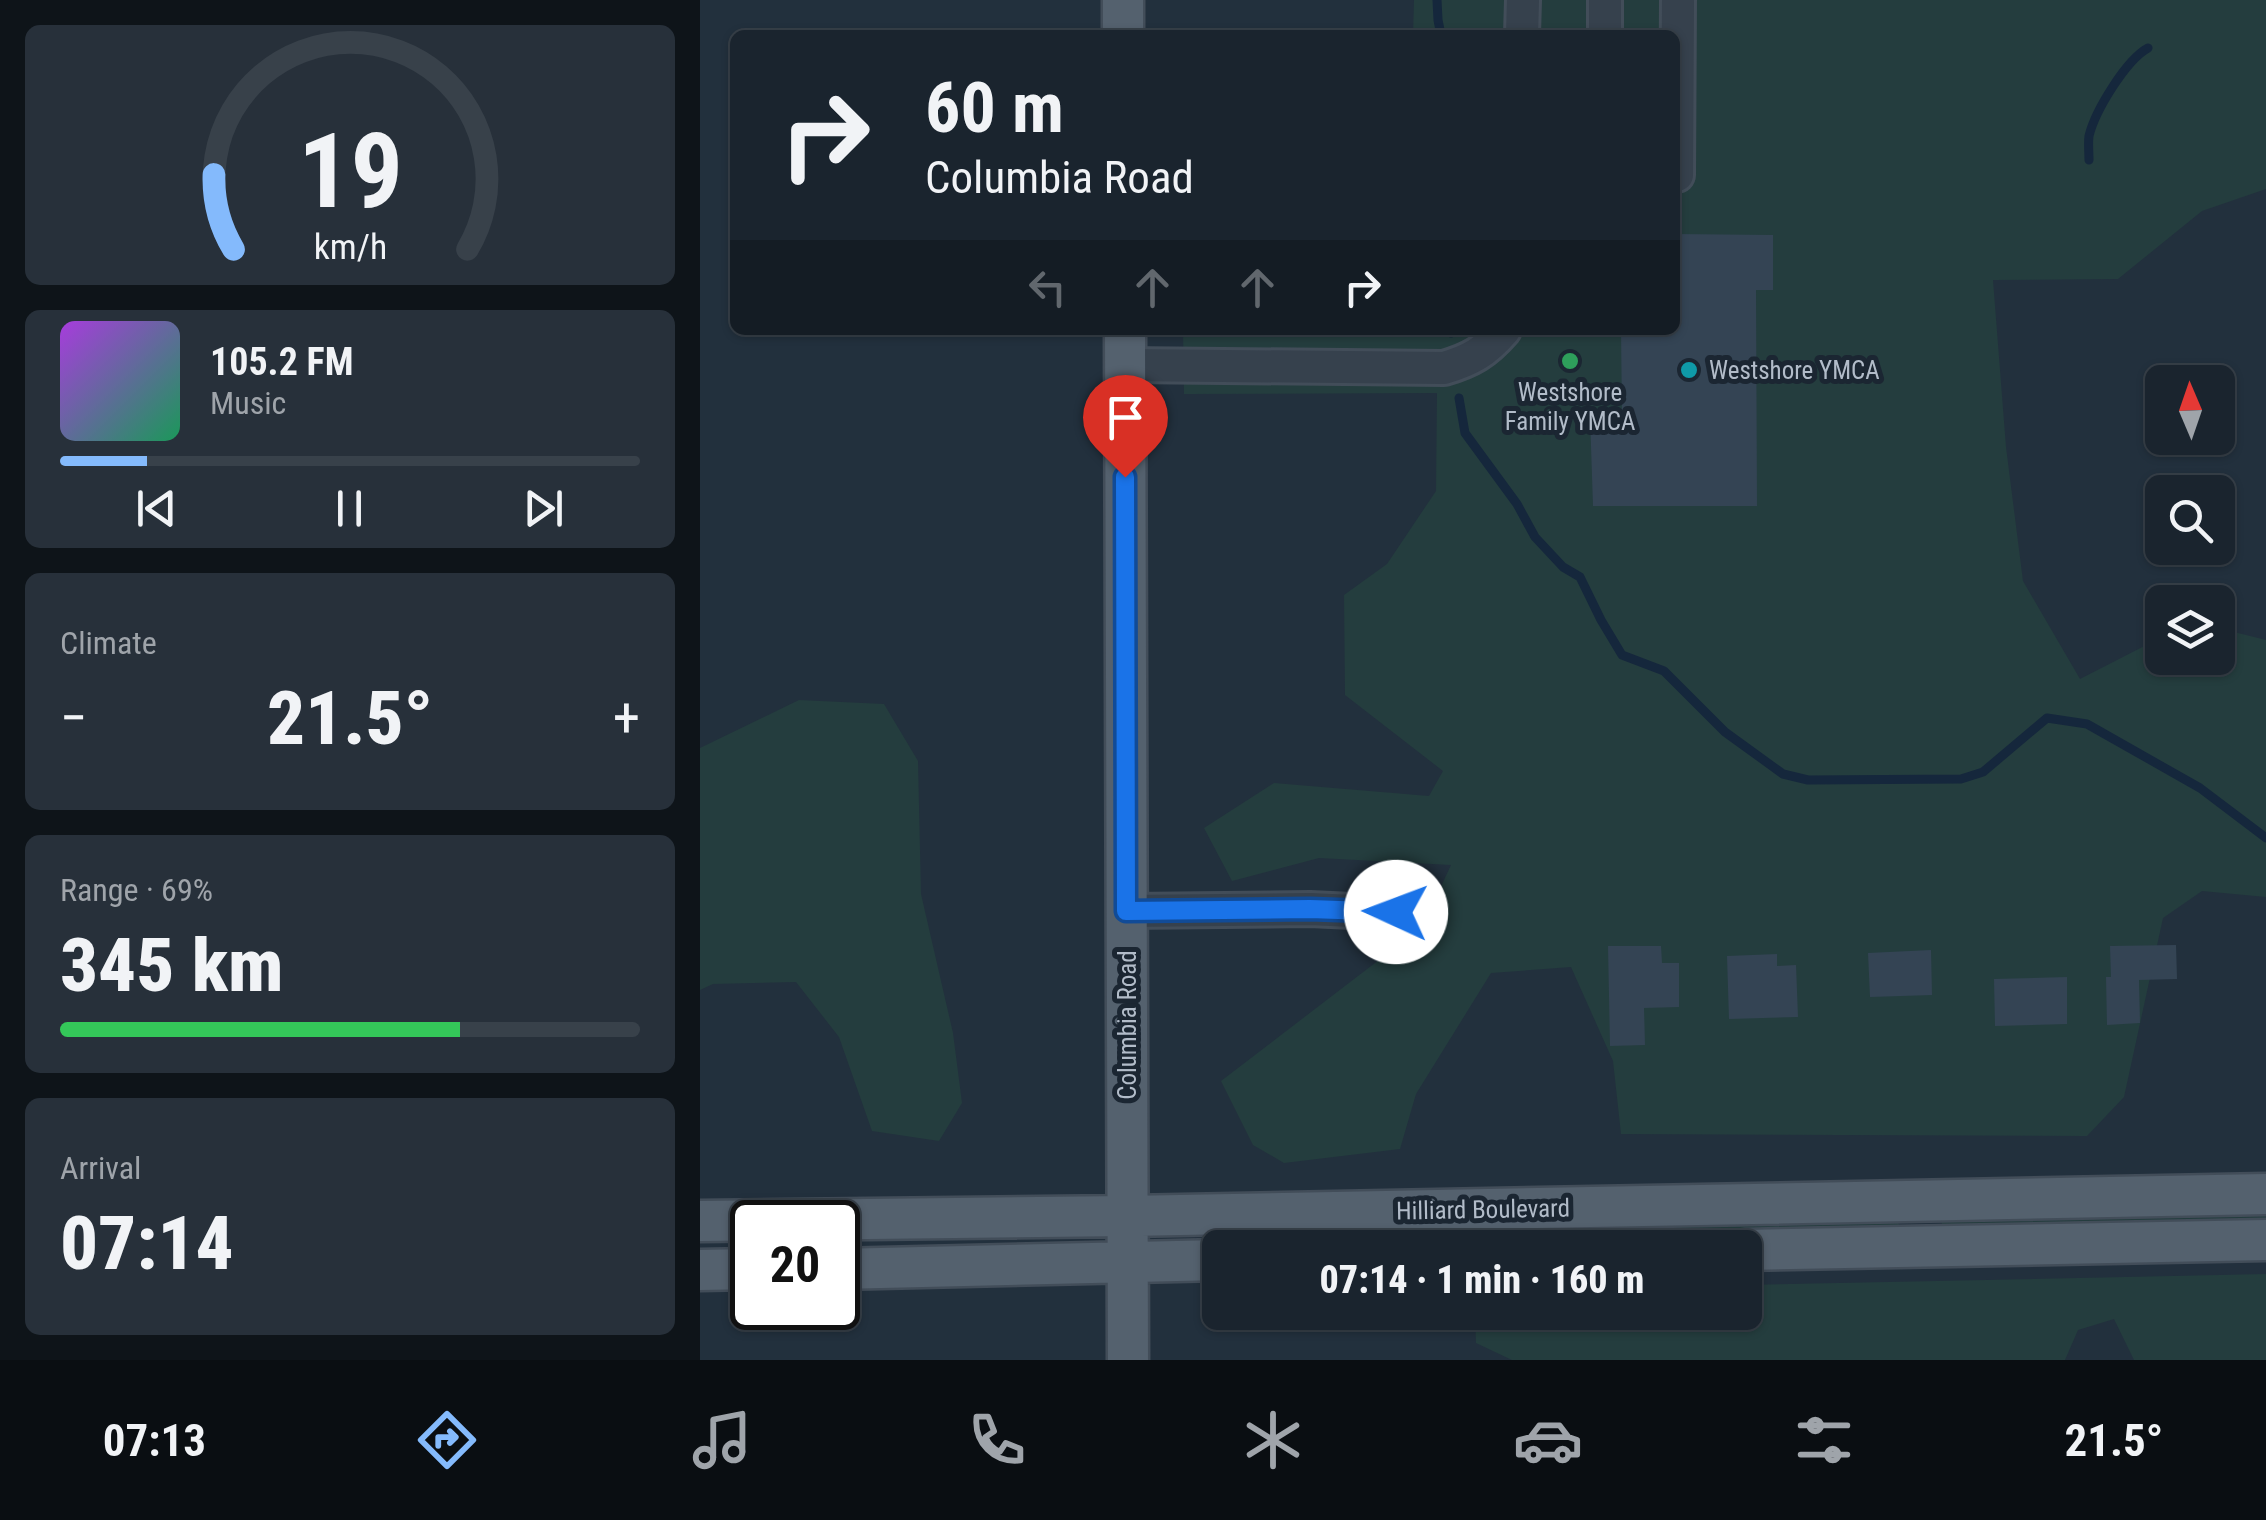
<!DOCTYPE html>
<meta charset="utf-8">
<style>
:root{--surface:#1a242e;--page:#27303a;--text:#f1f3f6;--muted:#9fa4aa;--line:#38414a;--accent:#84bafc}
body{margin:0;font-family:"Roboto Condensed",sans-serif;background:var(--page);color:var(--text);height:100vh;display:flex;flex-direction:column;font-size:38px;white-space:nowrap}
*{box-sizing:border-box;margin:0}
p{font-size:32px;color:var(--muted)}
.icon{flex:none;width:55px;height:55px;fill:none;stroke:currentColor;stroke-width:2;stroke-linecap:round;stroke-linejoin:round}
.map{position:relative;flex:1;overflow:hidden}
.panel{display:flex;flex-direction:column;gap:25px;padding:25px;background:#0e1419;width:700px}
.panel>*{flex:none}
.guide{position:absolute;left:30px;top:30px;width:950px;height:305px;border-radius:15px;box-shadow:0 2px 8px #0004,0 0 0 2px var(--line);background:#1a242e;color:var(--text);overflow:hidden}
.needle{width:65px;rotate:358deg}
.controls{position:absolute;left:1445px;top:365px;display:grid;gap:20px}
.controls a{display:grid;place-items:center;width:90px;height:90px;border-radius:15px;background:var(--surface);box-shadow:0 2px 8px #0004,0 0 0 2px var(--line);font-size:50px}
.speed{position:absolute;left:30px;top:1200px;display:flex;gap:20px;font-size:50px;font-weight:700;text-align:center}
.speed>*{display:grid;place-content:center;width:130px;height:130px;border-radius:50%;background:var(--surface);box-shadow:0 2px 8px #0004,0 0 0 2px var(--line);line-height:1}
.speed .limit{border:5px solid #111;border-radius:15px;background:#fff;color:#111}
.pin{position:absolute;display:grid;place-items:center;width:85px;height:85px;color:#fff;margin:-102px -42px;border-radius:50% 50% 50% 0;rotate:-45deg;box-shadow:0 0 10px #0007}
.pin .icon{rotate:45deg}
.me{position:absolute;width:110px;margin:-55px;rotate:272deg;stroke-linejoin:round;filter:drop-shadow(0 0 8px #0008)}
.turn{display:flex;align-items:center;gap:35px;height:210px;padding:0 30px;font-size:45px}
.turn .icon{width:130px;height:130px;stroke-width:2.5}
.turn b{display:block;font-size:70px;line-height:85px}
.lanes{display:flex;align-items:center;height:95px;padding:0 30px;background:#0003;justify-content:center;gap:50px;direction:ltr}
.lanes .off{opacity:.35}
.big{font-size:75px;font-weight:800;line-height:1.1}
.panel .widget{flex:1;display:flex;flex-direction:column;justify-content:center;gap:15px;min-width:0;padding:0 35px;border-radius:15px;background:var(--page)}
.panel .dial{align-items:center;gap:0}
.dial svg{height:260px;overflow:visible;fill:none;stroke:var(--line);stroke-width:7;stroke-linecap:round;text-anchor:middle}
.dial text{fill:var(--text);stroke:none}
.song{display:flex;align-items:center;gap:30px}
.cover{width:120px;height:120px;border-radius:15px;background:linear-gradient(135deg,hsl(280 70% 55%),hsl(150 70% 35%))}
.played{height:10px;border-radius:5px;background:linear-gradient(90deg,var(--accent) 15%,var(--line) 15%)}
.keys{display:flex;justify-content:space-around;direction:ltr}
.heat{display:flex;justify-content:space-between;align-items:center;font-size:55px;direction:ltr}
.charge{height:15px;border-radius:8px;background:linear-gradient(90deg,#34c759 69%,var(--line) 0)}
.trip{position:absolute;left:502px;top:1230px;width:560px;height:100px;border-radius:15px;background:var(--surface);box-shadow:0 2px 8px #0004,0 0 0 2px var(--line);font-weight:800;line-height:100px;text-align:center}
.tabs{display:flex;height:160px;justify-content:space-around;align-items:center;background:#0a0e12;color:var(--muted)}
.tabs .icon{width:70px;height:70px}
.tabs .current{color:var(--accent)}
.tabs b{font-size:45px;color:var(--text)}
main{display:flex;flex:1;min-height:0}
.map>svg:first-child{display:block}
.green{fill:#243d3e}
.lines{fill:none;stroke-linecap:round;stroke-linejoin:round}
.stream{stroke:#15273c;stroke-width:9}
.building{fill:#344454}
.minor-casing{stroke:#424d59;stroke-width:38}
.major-casing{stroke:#424d59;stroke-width:45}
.minor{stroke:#36414d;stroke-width:32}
.major{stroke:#54616e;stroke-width:40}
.route-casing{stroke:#114b97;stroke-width:25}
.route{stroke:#1a73e8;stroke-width:18}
.leisure-dot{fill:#2e9e5b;stroke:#1b2632;stroke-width:4}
.culture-dot{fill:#0f9aa8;stroke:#1b2632;stroke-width:4}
.labels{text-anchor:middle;stroke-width:10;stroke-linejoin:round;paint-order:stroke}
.poi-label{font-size:25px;fill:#b2bcc9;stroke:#1b2632;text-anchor:start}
.street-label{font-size:25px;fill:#b2bcc9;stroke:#1b2632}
</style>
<main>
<section class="panel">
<div class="widget dial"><svg viewBox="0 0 100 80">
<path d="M14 69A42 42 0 1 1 86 69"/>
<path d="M14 69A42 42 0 0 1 8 46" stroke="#84bafc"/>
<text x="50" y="56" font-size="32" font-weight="700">19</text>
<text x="50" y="72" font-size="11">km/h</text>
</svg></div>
<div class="widget">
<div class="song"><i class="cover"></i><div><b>105.2 FM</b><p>Music</p></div></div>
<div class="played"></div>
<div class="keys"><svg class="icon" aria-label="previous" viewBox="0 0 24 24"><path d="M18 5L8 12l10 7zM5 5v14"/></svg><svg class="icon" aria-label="pause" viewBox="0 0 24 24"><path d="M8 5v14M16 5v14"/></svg><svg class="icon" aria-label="next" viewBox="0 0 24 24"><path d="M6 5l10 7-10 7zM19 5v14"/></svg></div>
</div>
<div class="widget"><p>Climate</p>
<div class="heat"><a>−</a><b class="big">21.5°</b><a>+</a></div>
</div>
<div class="widget"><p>Range · 69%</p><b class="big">345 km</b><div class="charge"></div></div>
<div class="widget"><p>Arrival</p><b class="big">07:14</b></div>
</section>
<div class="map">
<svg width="1566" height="1360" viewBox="0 0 1566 1360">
<rect width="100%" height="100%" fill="#22303d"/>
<path class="green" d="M714,0H1566V189L1502,211L1418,279L1293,280L1306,447L1323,581L1380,679L1462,637V658H1518V628L1566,640V897L1502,891L1463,918L1424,1097L1387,1136L921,1134L913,1061L871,967L791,973L716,1094L700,1149L584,1163L553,1145L521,1081L722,927L751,865L619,858L532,881L504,828L574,783L729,796L743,771L645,695L644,595L687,564L736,491L737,393L484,394L483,330H975V35H713Z
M99,700L184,704L218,761L221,894L253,1033L262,1103L239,1141L172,1131L139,1037L96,982L13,984L0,990V748Z
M1566,1208V1225L1243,1229L1241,1220L1242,1217Z
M1197,1218L1200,1228L1196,1233L711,1242L709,1225Z
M1566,1274V1360H1434L1414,1319L1378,1330L1365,1360H812L776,1343L775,1313L1045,1312V1285Z"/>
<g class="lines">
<path class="stream" d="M737,0L738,20L741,35
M1389,160C1389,153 1388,143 1389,136C1395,111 1426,60 1448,48
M751,333V330
M759,398L765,433L817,504L835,537L863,567L880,577L901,620L922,655L964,671L1025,732L1083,774L1108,780L1261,779L1283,772L1347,718L1387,724L1500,788L1566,838"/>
</g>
<path class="building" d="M975,234L1073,235V290H1056L1057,506H893L890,416L922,415L921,330H975Z
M1476,945L1477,979L1439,980L1440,1023L1407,1025L1406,977H1411L1410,946Z
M908,946H961L962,963H979V1007L944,1008L945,1045L910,1046Z
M1231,950L1232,995L1170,997L1168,953Z
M1077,954V966L1096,965L1098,1017L1029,1019L1027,956Z
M1367,977V1024L1295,1026L1294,979Z"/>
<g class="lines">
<defs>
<path id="minor" d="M822,35L823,0
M905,35V0
M975,175H977L978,0
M425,365L744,368C771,360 785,352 804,330
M427,911L610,909L695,913"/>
<path id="major" d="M423,0V35
M425,330L428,1360
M0,1221L428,1216L1566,1194
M1045,1250L1566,1240
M138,1269L520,1260
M0,1270L52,1269"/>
</defs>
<use href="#minor" class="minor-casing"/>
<use href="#major" class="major-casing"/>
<use href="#minor" class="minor"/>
<use href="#major" class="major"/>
</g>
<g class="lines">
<defs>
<path id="route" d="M425,477L426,911L610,909L696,912"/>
</defs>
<use href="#route" class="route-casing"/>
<use href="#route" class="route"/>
</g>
<circle class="leisure-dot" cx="870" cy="361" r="10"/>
<circle class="culture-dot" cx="989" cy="370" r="10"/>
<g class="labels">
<g class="poi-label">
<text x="1009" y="379">Westshore YMCA</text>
<text x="870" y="401" text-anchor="middle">Westshore<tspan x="870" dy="29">Family YMCA</tspan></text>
</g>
<g class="street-label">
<text transform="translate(427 1025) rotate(-90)" y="9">Columbia Road</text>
<text transform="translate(783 1209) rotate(-1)" y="9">Hilliard Boulevard</text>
</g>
</g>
</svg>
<div class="controls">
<a><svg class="needle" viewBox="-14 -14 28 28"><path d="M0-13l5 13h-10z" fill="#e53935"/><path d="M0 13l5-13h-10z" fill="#9fa4aa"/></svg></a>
<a><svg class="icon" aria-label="search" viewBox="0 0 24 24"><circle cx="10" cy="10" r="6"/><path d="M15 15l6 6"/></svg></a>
<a><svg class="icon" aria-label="layers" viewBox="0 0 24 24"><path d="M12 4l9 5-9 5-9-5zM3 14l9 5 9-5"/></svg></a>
</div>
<div class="speed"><div class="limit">20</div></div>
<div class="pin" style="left:425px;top:477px;background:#d93025"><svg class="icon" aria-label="arrive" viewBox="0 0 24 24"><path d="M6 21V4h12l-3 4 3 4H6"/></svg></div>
<svg class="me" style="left:696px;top:912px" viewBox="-20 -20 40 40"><circle r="19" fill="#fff"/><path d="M0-13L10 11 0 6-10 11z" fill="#1a73e8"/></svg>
<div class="trip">07:14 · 1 min · 160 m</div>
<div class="guide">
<div class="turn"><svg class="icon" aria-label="right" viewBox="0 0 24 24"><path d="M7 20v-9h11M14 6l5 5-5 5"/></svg><div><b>60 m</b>Columbia Road</div></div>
<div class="lanes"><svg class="icon off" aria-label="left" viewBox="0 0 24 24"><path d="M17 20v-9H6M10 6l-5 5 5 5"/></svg><svg class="icon off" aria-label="ahead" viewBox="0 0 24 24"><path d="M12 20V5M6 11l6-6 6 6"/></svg><svg class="icon off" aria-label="ahead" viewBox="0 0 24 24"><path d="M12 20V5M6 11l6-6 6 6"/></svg><svg class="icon" aria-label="right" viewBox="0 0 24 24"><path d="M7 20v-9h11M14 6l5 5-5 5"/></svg></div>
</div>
</div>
</main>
<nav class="tabs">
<b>07:13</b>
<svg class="icon current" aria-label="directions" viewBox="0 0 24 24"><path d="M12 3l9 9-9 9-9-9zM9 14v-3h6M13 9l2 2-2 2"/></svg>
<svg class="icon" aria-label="music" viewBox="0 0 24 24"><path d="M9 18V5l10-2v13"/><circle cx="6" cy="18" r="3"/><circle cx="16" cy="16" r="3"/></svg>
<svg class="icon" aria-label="phone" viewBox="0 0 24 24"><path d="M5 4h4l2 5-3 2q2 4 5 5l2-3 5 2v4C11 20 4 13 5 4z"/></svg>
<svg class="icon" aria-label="climate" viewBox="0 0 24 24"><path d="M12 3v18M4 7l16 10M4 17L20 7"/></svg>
<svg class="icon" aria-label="car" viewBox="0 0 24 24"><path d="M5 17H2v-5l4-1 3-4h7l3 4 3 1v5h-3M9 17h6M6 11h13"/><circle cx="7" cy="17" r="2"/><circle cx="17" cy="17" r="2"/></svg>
<svg class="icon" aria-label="filters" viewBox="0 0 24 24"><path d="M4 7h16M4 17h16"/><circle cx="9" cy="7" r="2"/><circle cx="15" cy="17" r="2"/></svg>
<b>21.5°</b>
</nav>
